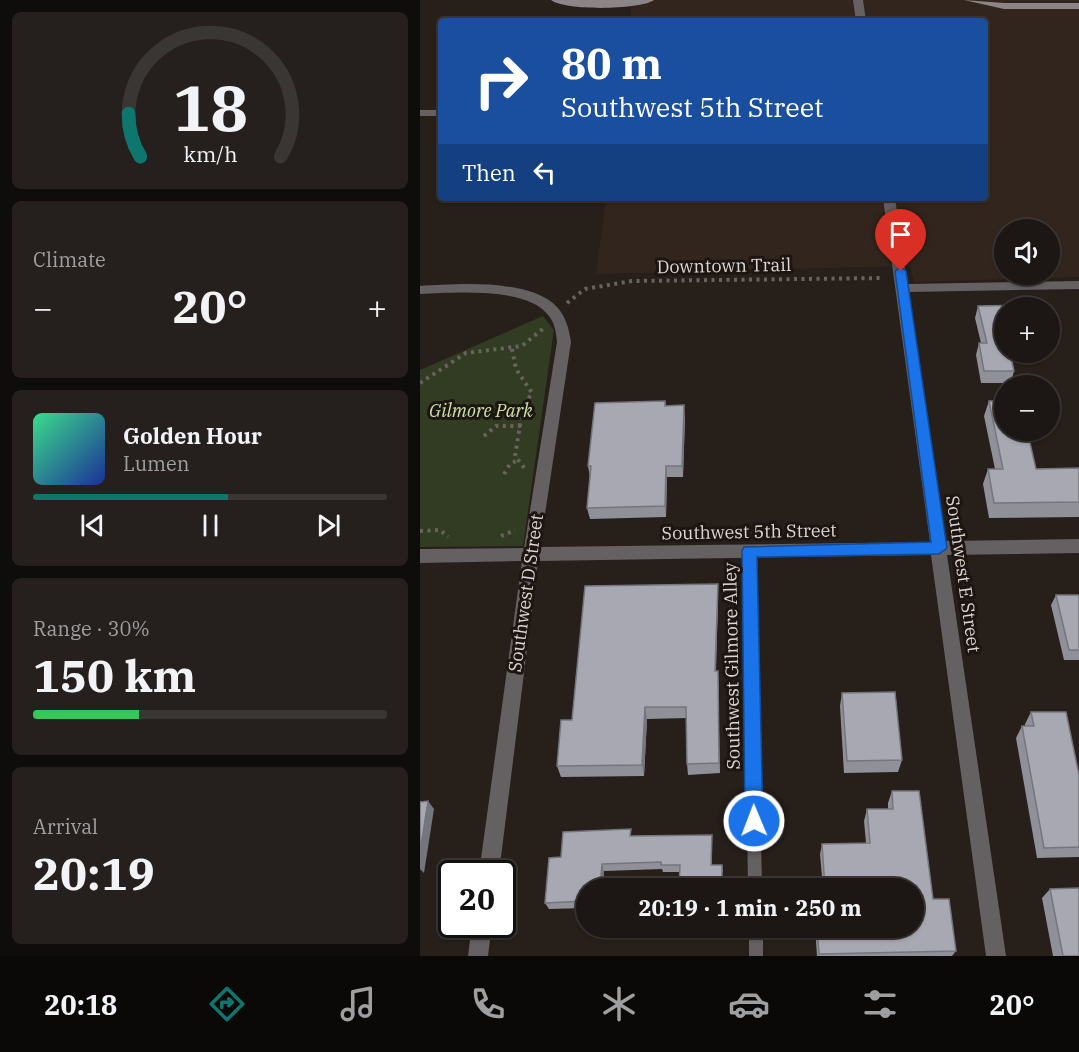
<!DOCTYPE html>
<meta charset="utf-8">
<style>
:root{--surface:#1c1714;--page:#25201d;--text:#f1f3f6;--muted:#a09fa0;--line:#3a3634;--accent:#0f766e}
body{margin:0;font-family:"IBM Plex Serif",serif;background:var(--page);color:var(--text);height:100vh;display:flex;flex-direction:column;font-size:22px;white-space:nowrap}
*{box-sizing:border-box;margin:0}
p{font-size:20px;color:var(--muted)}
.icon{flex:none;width:33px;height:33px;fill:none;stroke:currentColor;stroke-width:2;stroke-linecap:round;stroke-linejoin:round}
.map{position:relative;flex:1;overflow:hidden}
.drawer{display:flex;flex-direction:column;gap:12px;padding:12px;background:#0f0d0b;width:420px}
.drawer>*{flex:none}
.top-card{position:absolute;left:18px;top:18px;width:550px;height:183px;border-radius:6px;box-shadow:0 2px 4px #0004,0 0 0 2px var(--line);background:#1a4fa0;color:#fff;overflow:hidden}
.tools{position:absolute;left:574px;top:219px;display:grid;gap:12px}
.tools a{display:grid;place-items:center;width:66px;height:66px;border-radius:50%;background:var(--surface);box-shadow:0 2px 4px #0004,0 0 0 2px var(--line);font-size:30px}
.speed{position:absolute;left:18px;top:860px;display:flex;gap:12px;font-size:30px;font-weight:700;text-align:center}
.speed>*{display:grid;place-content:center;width:78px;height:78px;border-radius:50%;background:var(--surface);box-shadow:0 2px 4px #0004,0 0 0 2px var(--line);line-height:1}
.speed .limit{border:3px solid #111;border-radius:9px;background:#fff;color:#111}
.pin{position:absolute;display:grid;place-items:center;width:51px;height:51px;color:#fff;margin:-62px -26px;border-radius:50% 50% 50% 0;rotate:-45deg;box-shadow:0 0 6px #0007}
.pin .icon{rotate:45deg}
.me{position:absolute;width:66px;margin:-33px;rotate:359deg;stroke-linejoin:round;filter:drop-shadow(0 0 4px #0008)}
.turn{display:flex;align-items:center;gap:21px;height:126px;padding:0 24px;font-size:27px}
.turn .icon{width:78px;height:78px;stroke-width:2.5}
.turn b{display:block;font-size:42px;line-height:51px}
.then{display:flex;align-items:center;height:57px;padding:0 24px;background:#0003;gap:12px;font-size:22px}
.big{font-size:45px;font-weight:700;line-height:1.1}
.drawer .card{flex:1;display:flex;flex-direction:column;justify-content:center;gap:9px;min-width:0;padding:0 21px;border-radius:9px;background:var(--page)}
.drawer .dial{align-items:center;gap:0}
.dial svg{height:156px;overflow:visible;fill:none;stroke:var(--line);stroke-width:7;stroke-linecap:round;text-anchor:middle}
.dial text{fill:var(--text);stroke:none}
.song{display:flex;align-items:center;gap:18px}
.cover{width:72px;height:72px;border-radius:9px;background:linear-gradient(135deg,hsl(150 70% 55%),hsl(230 70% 35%))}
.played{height:6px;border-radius:3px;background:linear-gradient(90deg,var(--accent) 55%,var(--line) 55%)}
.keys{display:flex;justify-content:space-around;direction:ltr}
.heat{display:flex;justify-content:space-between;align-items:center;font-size:33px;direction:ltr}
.charge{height:9px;border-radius:4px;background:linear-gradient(90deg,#34c759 30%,var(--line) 0)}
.trip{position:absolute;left:156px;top:878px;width:348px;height:60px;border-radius:30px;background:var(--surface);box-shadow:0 2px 4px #0004,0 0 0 2px var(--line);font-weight:700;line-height:60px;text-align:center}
.menu{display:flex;height:96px;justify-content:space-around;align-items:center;background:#0b0908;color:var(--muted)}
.menu .icon{width:42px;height:42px}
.menu .selected{color:var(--accent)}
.menu b{font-size:27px;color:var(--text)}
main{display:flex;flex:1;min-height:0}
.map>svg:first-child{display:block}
.built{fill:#32251d;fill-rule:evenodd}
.green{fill:#323c22}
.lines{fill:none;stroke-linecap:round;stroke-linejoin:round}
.path{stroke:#69625e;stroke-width:4;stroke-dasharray:3 4.5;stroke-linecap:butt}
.service{fill:#656062;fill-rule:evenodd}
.minor{fill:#656062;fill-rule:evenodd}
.secondary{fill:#8c8587;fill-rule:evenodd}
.wall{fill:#909099}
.shaded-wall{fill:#75767d}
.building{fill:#a7a8b2;stroke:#75767d;stroke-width:1.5}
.route{fill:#1a73e8;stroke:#114b97;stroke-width:1.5}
.labels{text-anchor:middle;stroke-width:6;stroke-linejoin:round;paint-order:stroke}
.street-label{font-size:18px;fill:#ddd7d4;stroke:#1c1511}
.park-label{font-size:18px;font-style:italic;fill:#cce4a7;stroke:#1c1511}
</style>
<main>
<section class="drawer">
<div class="card dial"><svg viewBox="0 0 100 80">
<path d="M14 69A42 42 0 1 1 86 69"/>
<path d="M14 69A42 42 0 0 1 8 47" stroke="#0f766e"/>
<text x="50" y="56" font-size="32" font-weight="700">18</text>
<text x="50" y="72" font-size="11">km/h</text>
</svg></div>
<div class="card"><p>Climate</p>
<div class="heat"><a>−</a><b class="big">20°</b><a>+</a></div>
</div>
<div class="card">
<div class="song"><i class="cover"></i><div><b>Golden Hour</b><p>Lumen</p></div></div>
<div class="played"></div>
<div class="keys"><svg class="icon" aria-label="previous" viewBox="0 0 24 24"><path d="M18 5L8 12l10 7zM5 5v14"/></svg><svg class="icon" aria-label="pause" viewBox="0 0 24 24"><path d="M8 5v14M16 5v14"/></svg><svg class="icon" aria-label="next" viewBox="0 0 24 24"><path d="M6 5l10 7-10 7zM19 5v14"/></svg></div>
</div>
<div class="card"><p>Range · 30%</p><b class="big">150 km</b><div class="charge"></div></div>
<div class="card"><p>Arrival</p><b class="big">20:19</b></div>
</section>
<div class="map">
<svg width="659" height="956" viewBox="0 0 659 956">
<rect width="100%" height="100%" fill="#261f1a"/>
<path class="built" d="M212,0H659V277L494,282L490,266L176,274L186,198H566V21H210ZM585,230H630V274H585Z"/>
<path class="green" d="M123,316L134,330L103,546L0,547V370Z"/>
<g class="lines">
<path class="path" d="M147,303L165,289L212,281L464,278
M92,349L96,369L112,393L103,407L95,456L106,470
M0,383L46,353L102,346L124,328
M64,436L76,426H101
M84,474L90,464L98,460
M0,531L20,530L28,537
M81,536L95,530"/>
<path class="service" d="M329,546L333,548L335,551L342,888H328L323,551L325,548Z
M329,927H343V956H329Z"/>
<path class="minor" d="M433,0H443L446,21H436Z
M0,110H21V116H0Z
M463,198H475L487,284L659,281V289L489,292L525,541L659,539V553L527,555L586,956H566L511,555L118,561L79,873H59L102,561L0,563V549L104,548L137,342C136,332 135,324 129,316C108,286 33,293 0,294V286C36,284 110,278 137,307C146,317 149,329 151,342L120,547L510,542Z
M52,924H72L68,956H48Z"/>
<path class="secondary" d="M131,0H234C220,10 145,11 131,0Z
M544,0L584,3H659V9H584Z"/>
</g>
<path class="wall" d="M558,306L585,308V352L594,371L591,383H561L556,355L559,343H561L555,318Z
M245,401L246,406L265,417L263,477H247L246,517L170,519L167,508L170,477L168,466Z
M569,401L616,469L659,468V517L569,518L563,484L568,469H575L564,416Z
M636,595H659V660H644L631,605Z
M298,598L296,671H298V683L300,773L268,775L267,764V718L227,719L224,776L141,777L137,766L152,720Z
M422,693L482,760L478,772L424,773L420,706Z
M611,712L659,775V857L617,858L596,738L602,726H605V724Z
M472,791L513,899L536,951L532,956H397L395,927H494V888H403L400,854L402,844L446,843L444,821L447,809H468V803Z
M212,836L292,843V865H302L303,872H243L242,869L184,871V888H166V908L129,909L125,903L141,857Z
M630,889L659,956H633L622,898Z"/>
<path class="shaded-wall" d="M264,405L265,417L263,477L262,466Z
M246,466L247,477L246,517L245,506Z
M298,584V598L295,683V671Z
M225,707L227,719L224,776L222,765Z
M8,801L14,809L4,873L0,869V852Z
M182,864L184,871V888H180Z"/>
<path class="building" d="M604,305L605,308H585V323H584L585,328V352H590L594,371H564L559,343H567L558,306Z
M245,401V406L264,405L262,466H246L245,506L167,508L171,466H168L175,403Z
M569,401H585V430H607L616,469L659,468V502L574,503L568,469H583Z
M298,584L295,671H298L299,763L267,764L266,707H225L222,765L137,766L141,720H152L165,586Z
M636,595H659V650H649Z
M475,692L482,760L427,761L422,693Z
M611,712H646L659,775V847L624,848L602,726H614Z
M472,791H499L513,899H529L536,951L399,954L397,927H494V888H405L402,844L450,843L447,809H473Z
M8,801L0,852V802Z
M211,829L210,836L292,835L291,865H302V888H259L260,865H241V862L182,864L180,888H166V901L125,903L129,858L141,857L143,832Z
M659,888V956H643L630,889Z"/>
<path class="route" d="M481,267L486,271L527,548L519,554L337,557L343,821L340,827L334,829L328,827L325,821L322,551L324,547L511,542L475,271Z"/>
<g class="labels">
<g class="street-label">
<text transform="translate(304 266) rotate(-1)" y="6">Downtown Trail</text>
<text transform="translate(329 532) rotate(-1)" y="6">Southwest 5th Street</text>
<text transform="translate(543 574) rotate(82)" y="6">Southwest E Street</text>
<text transform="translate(106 593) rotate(-82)" y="6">Southwest D Street</text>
<text transform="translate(312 666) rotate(-91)" y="6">Southwest Gilmore Alley</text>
</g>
<g class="park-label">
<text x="61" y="417">Gilmore Park</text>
</g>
</g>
</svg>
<div class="tools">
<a><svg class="icon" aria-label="sound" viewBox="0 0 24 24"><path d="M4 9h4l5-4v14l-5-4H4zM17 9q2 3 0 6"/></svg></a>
<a>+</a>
<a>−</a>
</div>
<div class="speed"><div class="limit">20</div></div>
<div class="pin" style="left:481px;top:271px;background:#d93025"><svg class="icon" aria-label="arrive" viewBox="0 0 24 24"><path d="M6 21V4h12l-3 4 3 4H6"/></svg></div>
<svg class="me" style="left:334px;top:821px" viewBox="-20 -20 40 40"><circle r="17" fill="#1a73e8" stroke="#fff" stroke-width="3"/><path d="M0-11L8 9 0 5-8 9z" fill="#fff"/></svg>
<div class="trip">20:19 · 1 min · 250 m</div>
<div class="top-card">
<div class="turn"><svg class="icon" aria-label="right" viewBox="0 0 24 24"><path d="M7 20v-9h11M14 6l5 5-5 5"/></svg><div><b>80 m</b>Southwest 5th Street</div></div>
<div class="then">Then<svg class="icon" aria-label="left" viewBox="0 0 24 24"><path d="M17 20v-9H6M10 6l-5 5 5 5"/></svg></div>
</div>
</div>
</main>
<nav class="menu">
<b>20:18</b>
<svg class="icon selected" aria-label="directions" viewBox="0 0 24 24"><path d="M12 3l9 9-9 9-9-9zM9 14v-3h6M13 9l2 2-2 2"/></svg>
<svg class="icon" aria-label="music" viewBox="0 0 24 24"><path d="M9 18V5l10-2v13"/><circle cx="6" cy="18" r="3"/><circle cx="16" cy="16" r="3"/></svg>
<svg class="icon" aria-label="phone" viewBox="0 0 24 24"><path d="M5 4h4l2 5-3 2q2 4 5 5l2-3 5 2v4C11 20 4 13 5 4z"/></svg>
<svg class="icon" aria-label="climate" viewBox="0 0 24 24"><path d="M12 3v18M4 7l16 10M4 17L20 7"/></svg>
<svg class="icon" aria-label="car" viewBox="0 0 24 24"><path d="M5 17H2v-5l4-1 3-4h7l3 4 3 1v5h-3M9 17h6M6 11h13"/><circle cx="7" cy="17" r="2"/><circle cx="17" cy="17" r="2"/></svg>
<svg class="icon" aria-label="filters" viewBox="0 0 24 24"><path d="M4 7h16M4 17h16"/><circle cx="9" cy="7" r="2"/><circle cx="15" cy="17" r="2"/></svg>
<b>20°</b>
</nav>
